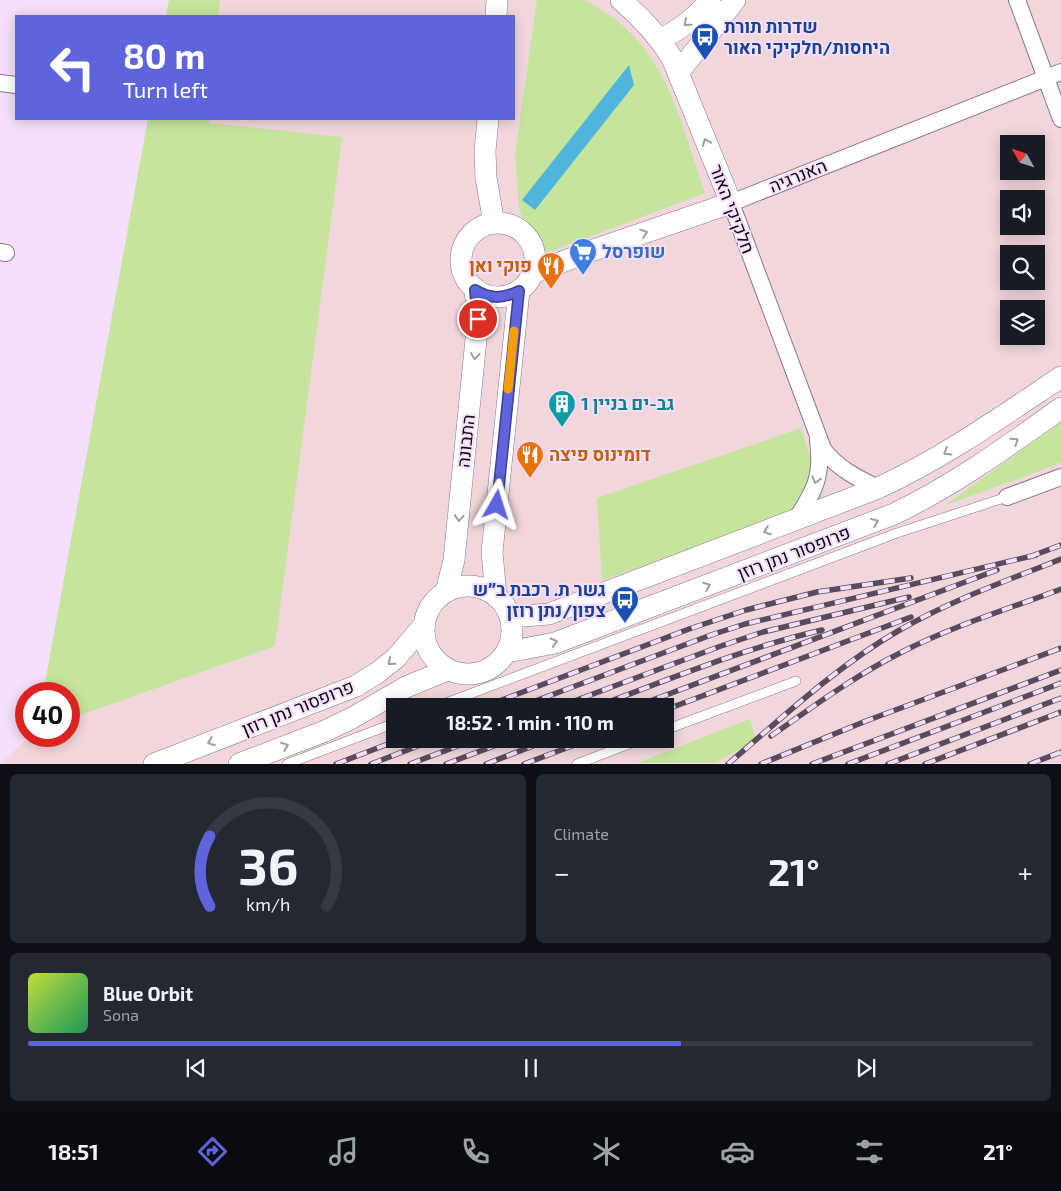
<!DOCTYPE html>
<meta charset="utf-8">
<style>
:root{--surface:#171b24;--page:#242831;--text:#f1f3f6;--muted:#9ea1a6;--line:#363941;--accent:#5e64dc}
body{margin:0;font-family:"Exo 2",Heebo,sans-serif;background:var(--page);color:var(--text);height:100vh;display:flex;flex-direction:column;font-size:19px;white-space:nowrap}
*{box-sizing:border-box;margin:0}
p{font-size:16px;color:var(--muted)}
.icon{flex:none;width:28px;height:28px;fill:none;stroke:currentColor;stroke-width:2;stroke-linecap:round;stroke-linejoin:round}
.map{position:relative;height:764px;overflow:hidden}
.details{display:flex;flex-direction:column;gap:10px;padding:10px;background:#0d0f14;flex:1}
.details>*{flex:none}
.guide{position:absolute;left:15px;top:15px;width:500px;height:105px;border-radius:0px;box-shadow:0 2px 12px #0003;background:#5e64dc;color:#fff;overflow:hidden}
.needle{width:32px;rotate:310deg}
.controls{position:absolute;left:1000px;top:135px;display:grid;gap:10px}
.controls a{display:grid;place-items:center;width:45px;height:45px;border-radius:0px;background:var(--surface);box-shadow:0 2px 12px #0003;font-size:25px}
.speed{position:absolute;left:15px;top:682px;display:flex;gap:10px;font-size:25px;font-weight:700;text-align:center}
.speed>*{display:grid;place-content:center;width:65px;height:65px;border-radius:50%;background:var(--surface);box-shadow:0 2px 12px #0003;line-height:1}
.speed .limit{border:8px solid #d22;background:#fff;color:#111}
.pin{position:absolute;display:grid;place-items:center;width:42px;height:42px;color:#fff;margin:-21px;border:2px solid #fff;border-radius:50%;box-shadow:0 1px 5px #0007}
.me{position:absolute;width:55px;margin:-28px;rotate:6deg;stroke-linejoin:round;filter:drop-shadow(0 0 4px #0008)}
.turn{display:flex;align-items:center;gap:18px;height:105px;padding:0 25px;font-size:22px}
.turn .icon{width:65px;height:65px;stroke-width:2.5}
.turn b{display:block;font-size:35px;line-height:42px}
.big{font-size:38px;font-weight:700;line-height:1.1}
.details .card{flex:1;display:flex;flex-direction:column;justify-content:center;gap:8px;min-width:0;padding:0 18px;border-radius:8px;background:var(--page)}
.details .dial{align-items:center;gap:0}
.dial svg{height:130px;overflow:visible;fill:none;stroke:var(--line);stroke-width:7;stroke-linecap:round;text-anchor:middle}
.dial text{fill:var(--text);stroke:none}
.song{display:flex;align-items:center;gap:15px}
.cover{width:60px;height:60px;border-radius:8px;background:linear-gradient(135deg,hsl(70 70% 55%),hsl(150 70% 35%))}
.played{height:5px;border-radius:2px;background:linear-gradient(90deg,var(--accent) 65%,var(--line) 65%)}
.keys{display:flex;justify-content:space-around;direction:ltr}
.heat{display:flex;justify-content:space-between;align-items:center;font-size:28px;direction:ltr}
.details .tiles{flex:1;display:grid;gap:10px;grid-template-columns:1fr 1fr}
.card:last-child{grid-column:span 2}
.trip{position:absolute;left:386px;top:698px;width:288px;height:50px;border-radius:0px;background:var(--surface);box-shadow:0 2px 12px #0003;font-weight:700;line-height:50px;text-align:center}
.tab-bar{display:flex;height:80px;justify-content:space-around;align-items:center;background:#090b0e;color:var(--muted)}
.tab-bar .icon{width:35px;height:35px}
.tab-bar .on{color:var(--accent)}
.tab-bar b{font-size:22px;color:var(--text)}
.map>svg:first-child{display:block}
.commercial{fill:#f1d7db;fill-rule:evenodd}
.green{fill:#c5e59d}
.water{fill:#4fb5dc}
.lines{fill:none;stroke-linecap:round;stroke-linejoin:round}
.service-casing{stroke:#8a7690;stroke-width:10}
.minor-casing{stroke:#8a7690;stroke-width:18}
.tertiary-casing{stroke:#8a7690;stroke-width:22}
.service{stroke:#fff;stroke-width:9}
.minor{stroke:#fff;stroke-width:16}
.tertiary{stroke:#fff;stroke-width:21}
.rail-casing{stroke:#584c5c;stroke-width:5.5}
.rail{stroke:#f5dffc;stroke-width:4;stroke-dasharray:11;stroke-linecap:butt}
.oneway{stroke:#9f9da1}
.route-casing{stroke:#3d418f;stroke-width:12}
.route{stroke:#5e64dc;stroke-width:9}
.slow{stroke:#f59e0b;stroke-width:9}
.labels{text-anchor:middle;stroke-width:4;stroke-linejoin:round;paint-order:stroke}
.transit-label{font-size:18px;font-weight:bold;fill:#164399;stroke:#f5dffc;text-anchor:start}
.street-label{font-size:18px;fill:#100913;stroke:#f5dffc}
.shop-label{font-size:18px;font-weight:bold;fill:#366cbe;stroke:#f5dffc;text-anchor:start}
.food-label{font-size:18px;font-weight:bold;fill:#c56008;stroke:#f5dffc;text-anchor:end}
.culture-label{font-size:18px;font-weight:bold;fill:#0d838f;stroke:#f5dffc;text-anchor:start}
</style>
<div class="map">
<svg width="1061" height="764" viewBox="0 0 1061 764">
<rect width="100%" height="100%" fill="#f5dffc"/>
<path class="commercial" d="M169,0H1061V763L1,764L30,736H69V694H43L148,119H514V16H166ZM1009,144H1036V171H1009ZM1009,199H1036V226H1009ZM1009,254H1036V281H1009ZM1009,309H1036V336H1009ZM395,706H665V739H395Z"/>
<path class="green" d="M169,0H220L218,16H166Z
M537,0C551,0 571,0 583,0C590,1 597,8 603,11C667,49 683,129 705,193L544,254L530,226L522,218L519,206L515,154Z
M148,119H209V123L342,137L275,646L69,719V694H43Z
M1061,422V463L944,506Z
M801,428L826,506L602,580L597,498Z
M750,719L756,740L715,763H637Z"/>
<path class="water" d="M629,65L634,85L535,210L522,200Z"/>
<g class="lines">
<defs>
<path id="service" d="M438,706L897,533L1007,497
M665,730L796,681
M287,764L395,723
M577,764L642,739"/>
<path id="minor" d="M1017,0L1061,119
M0,83L16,85
M0,252L6,253
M878,488C857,478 837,468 823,449L731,203L1061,72
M1007,497L1061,477
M795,521C814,492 823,477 818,441"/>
<path id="tertiary" d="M496,16L497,0
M660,40C680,29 696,18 710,0
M678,73L735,0
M488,119L485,151L486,178L494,223
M461 260a37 37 0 1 1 74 0a37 37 0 1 1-74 0Z
M533,273L591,251L731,203L672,58C658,35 641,17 621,0
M424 630a44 44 0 1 1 88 0a44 44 0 1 1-88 0Z
M446,592L454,560L478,319L475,290
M496,596L492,552L519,291
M510,617L549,614L878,488C943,458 1001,417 1061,377
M507,652L555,643L894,514C954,485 1007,447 1061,408
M154,764L356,686L377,673L396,658L423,626
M239,764L325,731L352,718L406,687L447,670"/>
</defs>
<use href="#service" class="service-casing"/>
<use href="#minor" class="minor-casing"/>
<use href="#tertiary" class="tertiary-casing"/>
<use href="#service" class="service"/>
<use href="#minor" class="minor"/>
<use href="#tertiary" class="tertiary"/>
<defs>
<path id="rail" d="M1029,557L1061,545
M486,706L689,629L746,610L817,592L911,578
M522,706L711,635L745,624L1036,555
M561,706L721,646L763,632L909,597
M598,706C672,678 745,648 822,630
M637,706L997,570
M665,710L911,617
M771,736C814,706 856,675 902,652C953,626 1008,609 1061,589
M336,764L401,739
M371,764L436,739
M410,764L476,739
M446,764L512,739
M486,764L551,739
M524,764L590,739
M728,764C783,717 836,667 898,631C949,601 1006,581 1061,559
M761,764L866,721L1061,648
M812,764L1061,670
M848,764L1061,683
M888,764L1061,698
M925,764L1061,712
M1030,764L1061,752"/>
</defs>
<use href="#rail" class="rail-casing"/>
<use href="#rail" class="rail"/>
</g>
<defs><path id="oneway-chevron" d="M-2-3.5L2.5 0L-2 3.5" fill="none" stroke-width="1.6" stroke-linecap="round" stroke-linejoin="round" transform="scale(1.25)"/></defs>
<g class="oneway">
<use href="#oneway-chevron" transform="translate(687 23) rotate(139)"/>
<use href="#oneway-chevron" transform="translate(706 142) rotate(-112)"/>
<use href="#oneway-chevron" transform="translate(644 233) rotate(-19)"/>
<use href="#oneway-chevron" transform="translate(475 356) rotate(96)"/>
<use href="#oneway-chevron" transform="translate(1015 441) rotate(-35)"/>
<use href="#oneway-chevron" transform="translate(947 452) rotate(148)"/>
<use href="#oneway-chevron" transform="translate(816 480) rotate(106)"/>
<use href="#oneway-chevron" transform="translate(459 518) rotate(95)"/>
<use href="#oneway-chevron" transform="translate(875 522) rotate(-22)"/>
<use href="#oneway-chevron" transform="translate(767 531) rotate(159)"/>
<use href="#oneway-chevron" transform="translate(707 586) rotate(-21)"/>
<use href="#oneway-chevron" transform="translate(554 642) rotate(-17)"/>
<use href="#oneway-chevron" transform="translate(391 662) rotate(139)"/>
<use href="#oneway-chevron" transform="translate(211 742) rotate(159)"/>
<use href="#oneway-chevron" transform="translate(285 746) rotate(-21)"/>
</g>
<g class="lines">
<defs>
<path id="route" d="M478,319L475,290C490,299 502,299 519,291L497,505"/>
</defs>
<use href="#route" class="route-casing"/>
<use href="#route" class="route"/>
<path class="slow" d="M508,389L514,331"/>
</g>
<defs>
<symbol id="bus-pin" viewBox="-11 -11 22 30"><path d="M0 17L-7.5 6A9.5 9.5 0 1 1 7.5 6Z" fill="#1a4fb4" stroke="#f5dffc"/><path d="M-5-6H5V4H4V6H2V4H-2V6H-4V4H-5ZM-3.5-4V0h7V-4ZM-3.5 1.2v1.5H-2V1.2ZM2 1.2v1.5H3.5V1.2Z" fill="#fff"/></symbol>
<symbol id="supermarket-pin" viewBox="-11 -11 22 30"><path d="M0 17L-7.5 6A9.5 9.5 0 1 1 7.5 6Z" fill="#3f7fe0" stroke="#f5dffc"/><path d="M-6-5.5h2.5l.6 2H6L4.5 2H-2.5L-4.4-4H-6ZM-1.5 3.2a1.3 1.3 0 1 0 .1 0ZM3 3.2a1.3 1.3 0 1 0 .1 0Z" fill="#fff"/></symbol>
<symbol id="restaurant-pin" viewBox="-11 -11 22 30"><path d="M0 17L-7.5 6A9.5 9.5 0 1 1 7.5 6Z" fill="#e8710a" stroke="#f5dffc"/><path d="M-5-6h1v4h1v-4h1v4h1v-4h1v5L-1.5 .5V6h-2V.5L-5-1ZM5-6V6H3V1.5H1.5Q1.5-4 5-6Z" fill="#fff"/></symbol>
<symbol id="building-pin" viewBox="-11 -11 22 30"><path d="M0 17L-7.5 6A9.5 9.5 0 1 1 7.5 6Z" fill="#0f9aa8" stroke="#f5dffc"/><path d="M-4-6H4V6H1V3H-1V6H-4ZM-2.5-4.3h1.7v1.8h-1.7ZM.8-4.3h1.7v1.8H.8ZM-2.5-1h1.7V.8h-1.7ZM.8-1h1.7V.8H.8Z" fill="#fff"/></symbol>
</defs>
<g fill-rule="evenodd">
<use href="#bus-pin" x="689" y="21" width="32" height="43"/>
<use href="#supermarket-pin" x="567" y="236" width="32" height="43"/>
<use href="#restaurant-pin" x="535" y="250" width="32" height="43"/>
<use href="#building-pin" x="546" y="388" width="32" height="43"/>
<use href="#restaurant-pin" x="514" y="439" width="32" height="43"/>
<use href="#bus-pin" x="609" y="584" width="32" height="43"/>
</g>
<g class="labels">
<g class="transit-label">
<text x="724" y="33">שדרות תורת<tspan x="724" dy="21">היחסות/חלקיקי האור</tspan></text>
<text x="606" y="596" text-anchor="end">גשר ת. רכבת ב״ש<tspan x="606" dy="21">צפון/נתן רוזן</tspan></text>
</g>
<g class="street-label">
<text transform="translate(798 176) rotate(-22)" y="6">האנרגיה</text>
<text transform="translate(732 209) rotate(69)" y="6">חלקיקי האור</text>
<text transform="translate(466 441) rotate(-84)" y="6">התבונה</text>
<text transform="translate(794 553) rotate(-21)" y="6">פרופסור נתן רוזן</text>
<text transform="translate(298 708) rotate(-22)" y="6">פרופסור נתן רוזן</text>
</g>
<g class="shop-label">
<text x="602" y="258">שופרסל</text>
</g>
<g class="food-label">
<text x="532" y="272">פוקי ואן</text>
<text x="549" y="461" text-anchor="start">דומינוס פיצה</text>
</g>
<g class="culture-label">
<text x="581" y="410">גב-ים בניין 1</text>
</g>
</g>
</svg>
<div class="controls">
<a><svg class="needle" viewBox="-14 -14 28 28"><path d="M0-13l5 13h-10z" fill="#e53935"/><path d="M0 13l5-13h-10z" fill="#9ea1a6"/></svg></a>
<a><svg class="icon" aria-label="sound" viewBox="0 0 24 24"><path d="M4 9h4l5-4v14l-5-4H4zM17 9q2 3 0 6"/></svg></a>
<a><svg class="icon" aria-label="search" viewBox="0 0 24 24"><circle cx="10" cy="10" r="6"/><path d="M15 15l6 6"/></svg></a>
<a><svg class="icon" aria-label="layers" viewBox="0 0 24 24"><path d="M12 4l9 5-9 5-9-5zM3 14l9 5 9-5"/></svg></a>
</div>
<div class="speed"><div class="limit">40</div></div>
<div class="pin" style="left:478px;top:319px;background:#d93025"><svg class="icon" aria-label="arrive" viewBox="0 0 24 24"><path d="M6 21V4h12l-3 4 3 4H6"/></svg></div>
<svg class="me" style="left:497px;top:505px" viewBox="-20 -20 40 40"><path d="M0-17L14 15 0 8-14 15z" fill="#5e64dc" stroke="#fff" stroke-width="4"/></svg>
<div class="trip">18:52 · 1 min · 110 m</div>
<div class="guide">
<div class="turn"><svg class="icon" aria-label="left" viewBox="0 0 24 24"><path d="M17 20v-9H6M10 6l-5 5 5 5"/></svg><div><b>80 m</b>Turn left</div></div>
</div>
</div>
<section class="details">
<div class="tiles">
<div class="card dial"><svg viewBox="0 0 100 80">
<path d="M14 69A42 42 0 1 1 86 69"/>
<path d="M14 69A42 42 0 0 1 14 26" stroke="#5e64dc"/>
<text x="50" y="56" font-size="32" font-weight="700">36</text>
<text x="50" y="72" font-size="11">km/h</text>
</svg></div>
<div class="card"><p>Climate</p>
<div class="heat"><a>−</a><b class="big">21°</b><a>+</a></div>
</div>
<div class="card">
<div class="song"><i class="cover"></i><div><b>Blue Orbit</b><p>Sona</p></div></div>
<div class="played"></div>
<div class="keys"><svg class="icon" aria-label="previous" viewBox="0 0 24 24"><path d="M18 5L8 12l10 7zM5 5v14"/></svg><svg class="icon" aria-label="pause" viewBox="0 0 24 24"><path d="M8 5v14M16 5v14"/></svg><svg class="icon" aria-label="next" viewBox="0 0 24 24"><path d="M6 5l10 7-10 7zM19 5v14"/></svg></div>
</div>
</div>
</section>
<nav class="tab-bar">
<b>18:51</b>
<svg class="icon on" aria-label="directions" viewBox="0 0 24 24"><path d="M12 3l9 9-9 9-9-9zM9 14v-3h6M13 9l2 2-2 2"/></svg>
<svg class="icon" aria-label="music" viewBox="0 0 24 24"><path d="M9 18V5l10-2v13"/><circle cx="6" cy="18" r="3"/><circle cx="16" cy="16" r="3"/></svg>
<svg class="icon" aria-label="phone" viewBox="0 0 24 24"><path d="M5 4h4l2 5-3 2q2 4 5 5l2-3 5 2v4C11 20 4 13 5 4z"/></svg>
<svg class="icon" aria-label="climate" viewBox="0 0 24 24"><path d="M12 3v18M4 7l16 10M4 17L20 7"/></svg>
<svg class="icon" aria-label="car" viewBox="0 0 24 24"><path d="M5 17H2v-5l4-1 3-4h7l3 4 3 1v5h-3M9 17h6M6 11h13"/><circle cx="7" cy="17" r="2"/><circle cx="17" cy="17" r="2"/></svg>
<svg class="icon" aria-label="filters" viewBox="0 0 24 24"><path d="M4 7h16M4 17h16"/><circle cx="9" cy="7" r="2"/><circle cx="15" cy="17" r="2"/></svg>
<b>21°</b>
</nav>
